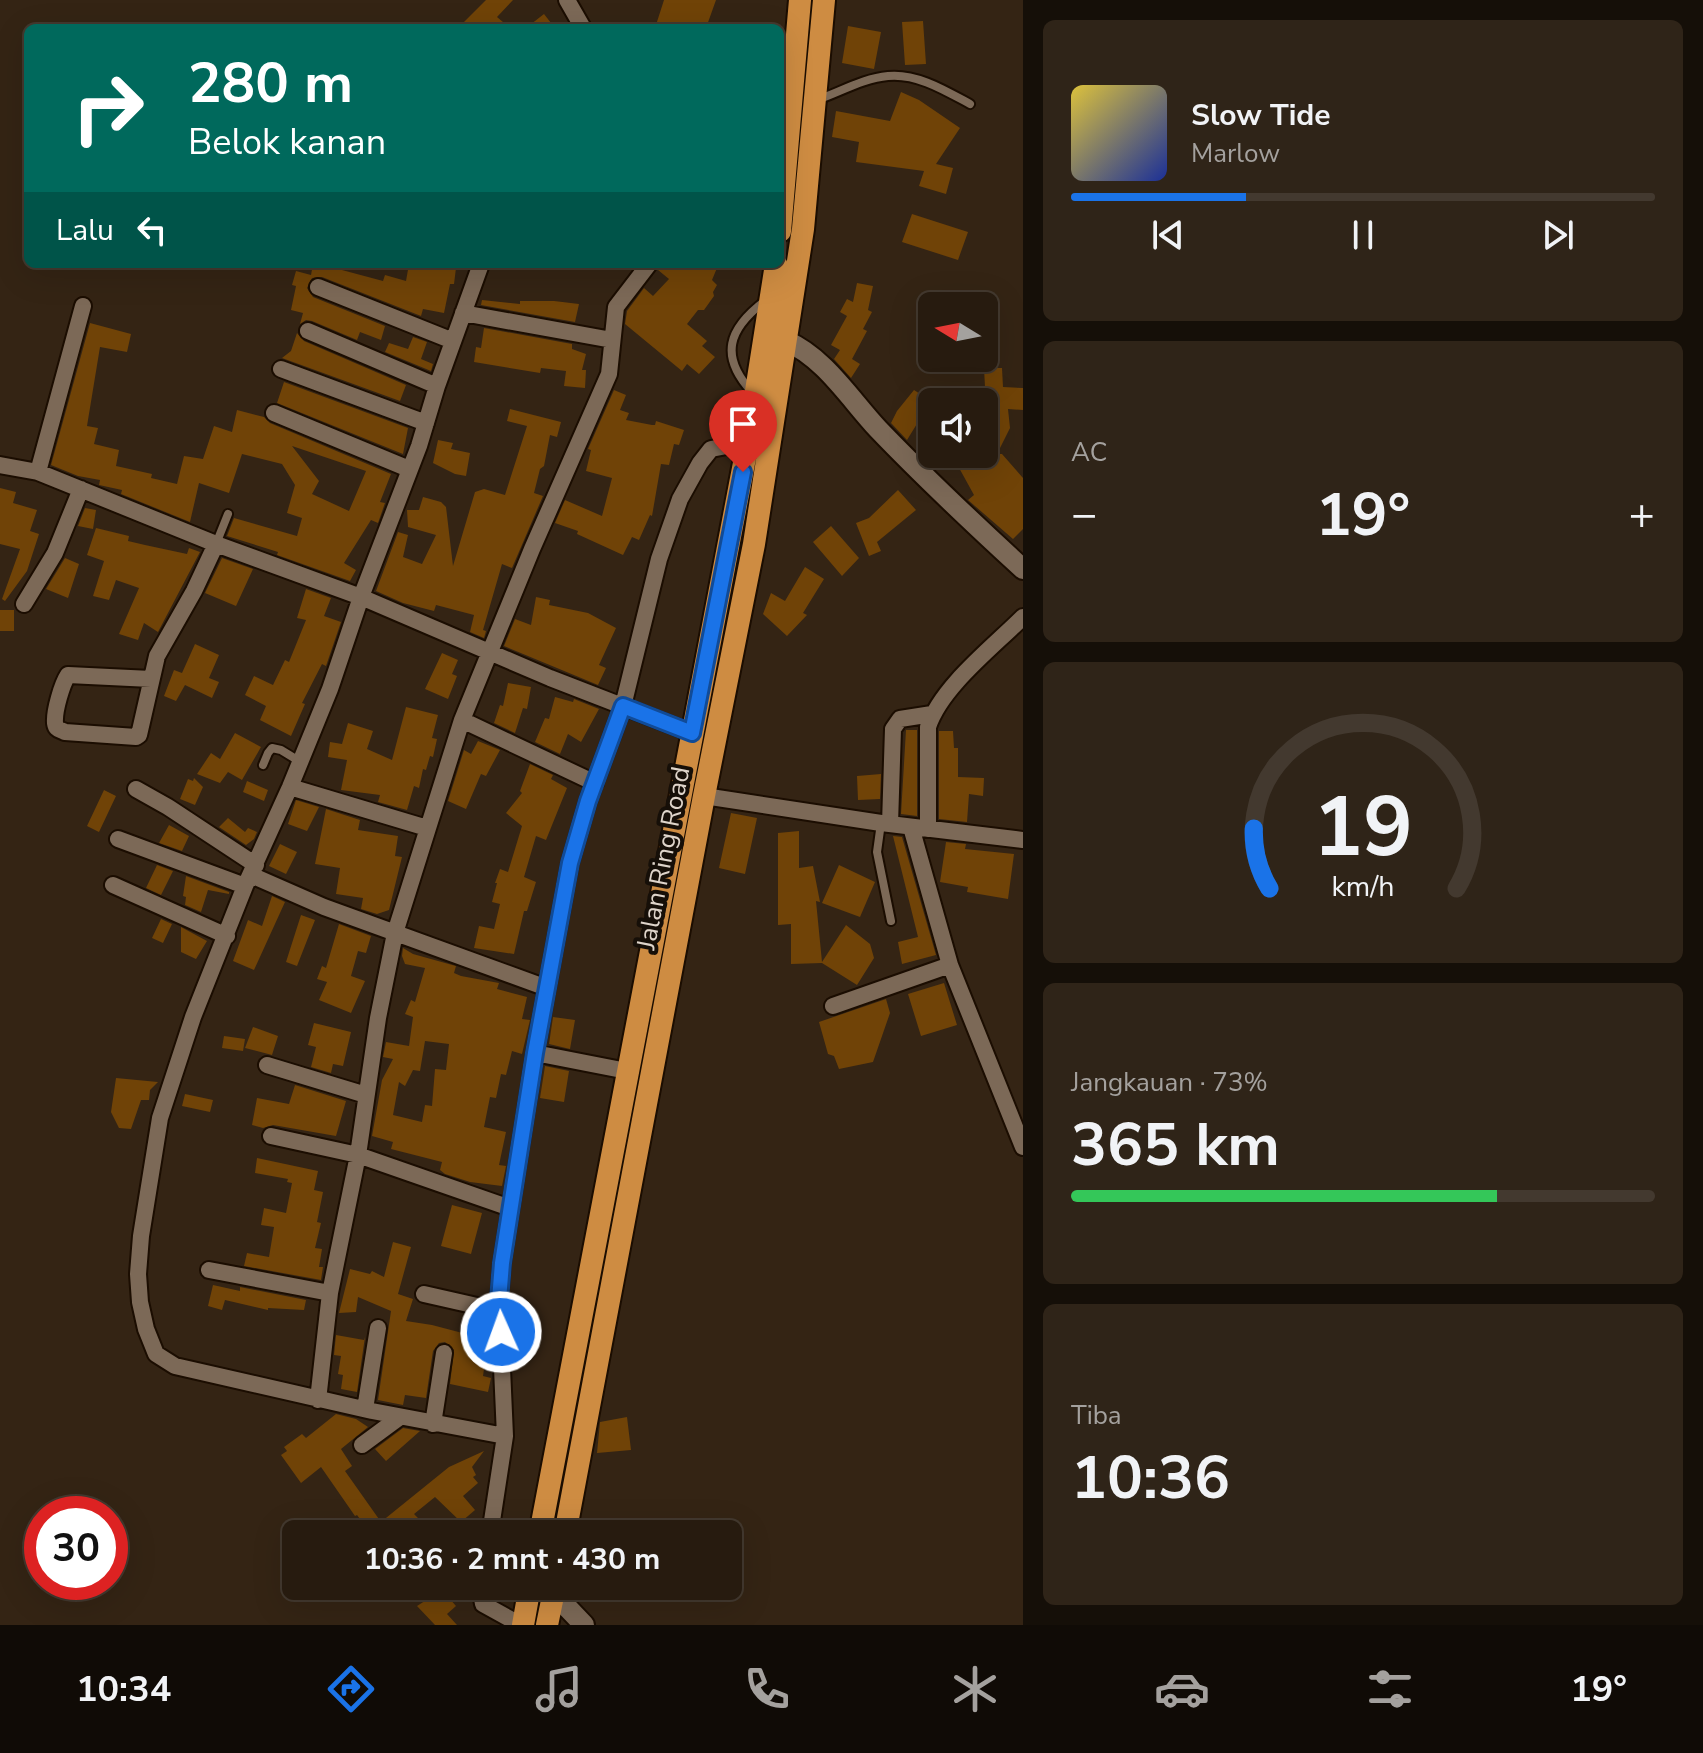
<!DOCTYPE html>
<html lang="id">
<meta charset="utf-8">
<style>
:root{--surface:#271b0f;--page:#2f2418;--text:#f1f3f6;--muted:#a4a19e;--line:#43392f;--accent:#1a73e8}
body{margin:0;font-family:"Nunito Sans",sans-serif;background:var(--page);color:var(--text);height:100vh;display:flex;flex-direction:column;font-size:30px;white-space:nowrap}
*{box-sizing:border-box;margin:0}
p{font-size:26px;color:var(--muted)}
.icon{flex:none;width:44px;height:44px;fill:none;stroke:currentColor;stroke-width:2;stroke-linecap:round;stroke-linejoin:round}
.map{position:relative;flex:1;overflow:hidden}
.sheet{display:flex;flex-direction:column;gap:20px;padding:20px;background:#150f08;width:680px}
.sheet>*{flex:none}
.top-card{position:absolute;left:24px;top:24px;width:760px;height:244px;border-radius:12px;box-shadow:0 8px 32px #0002,0 0 0 2px var(--line);background:#00695c;color:#fff;overflow:hidden}
.needle{width:52px;rotate:280deg}
.tools{position:absolute;left:918px;top:292px;display:grid;gap:16px}
.tools a{display:grid;place-items:center;width:80px;height:80px;border-radius:12px;background:var(--surface);box-shadow:0 8px 32px #0002,0 0 0 2px var(--line);font-size:40px}
.speed{position:absolute;left:24px;top:1496px;display:flex;gap:16px;font-size:40px;font-weight:700;text-align:center}
.speed>*{display:grid;place-content:center;width:104px;height:104px;border-radius:50%;background:var(--surface);box-shadow:0 8px 32px #0002,0 0 0 2px var(--line);line-height:1}
.speed .limit{border:12px solid #d22;background:#fff;color:#111}
.pin{position:absolute;display:grid;place-items:center;width:68px;height:68px;color:#fff;margin:-82px -34px;border-radius:50% 50% 50% 0;rotate:-45deg;box-shadow:0 0 8px #0007}
.pin .icon{rotate:45deg}
.me{position:absolute;width:88px;margin:-44px;rotate:358deg;stroke-linejoin:round;filter:drop-shadow(0 0 6px #0008)}
.turn{display:flex;align-items:center;gap:28px;height:168px;padding:0 32px;font-size:36px}
.turn .icon{width:104px;height:104px;stroke-width:2.5}
.turn b{display:block;font-size:56px;line-height:68px}
.then{display:flex;align-items:center;height:76px;padding:0 32px;background:#0003;gap:16px;font-size:30px}
.big{font-size:60px;font-weight:700;line-height:1.1}
.sheet .card{flex:1;display:flex;flex-direction:column;justify-content:center;gap:12px;min-width:0;padding:0 28px;border-radius:12px;background:var(--page)}
.sheet .dial{align-items:center;gap:0}
.dial svg{height:208px;overflow:visible;fill:none;stroke:var(--line);stroke-width:7;stroke-linecap:round;text-anchor:middle}
.dial text{fill:var(--text);stroke:none}
.song{display:flex;align-items:center;gap:24px}
.cover{width:96px;height:96px;border-radius:12px;background:linear-gradient(135deg,hsl(50 70% 55%),hsl(230 70% 35%))}
.played{height:8px;border-radius:4px;background:linear-gradient(90deg,var(--accent) 30%,var(--line) 30%)}
.keys{display:flex;justify-content:space-around;direction:ltr}
.heat{display:flex;justify-content:space-between;align-items:center;font-size:44px;direction:ltr}
.charge{height:12px;border-radius:6px;background:linear-gradient(90deg,#34c759 73%,var(--line) 0)}
.trip{position:absolute;left:282px;top:1520px;width:460px;height:80px;border-radius:12px;background:var(--surface);box-shadow:0 8px 32px #0002,0 0 0 2px var(--line);font-weight:700;line-height:80px;text-align:center}
.menu{display:flex;height:128px;justify-content:space-around;align-items:center;background:#100b06;color:var(--muted)}
.menu .icon{width:56px;height:56px}
.menu .on{color:var(--accent)}
.menu b{font-size:36px;color:var(--text)}
main{display:flex;flex:1;min-height:0}
.map>svg:first-child{display:block}
.building{fill:#704307;fill-rule:evenodd}
.lines{fill:none;stroke-linecap:round;stroke-linejoin:round}
.service-casing{stroke:#1b0d01;stroke-width:12}
.minor-casing{stroke:#1b0d01;stroke-width:20}
.tertiary-casing{stroke:#1b0d01;stroke-width:24}
.trunk-casing{stroke:#1b0d01;stroke-width:26}
.service{stroke:#7c6957;stroke-width:8}
.minor{stroke:#7c6957;stroke-width:16}
.tertiary{stroke:#7c6957;stroke-width:20}
.trunk{stroke:#ce8c42;stroke-width:22}
.route-casing{stroke:#114b97;stroke-width:20}
.route{stroke:#1a73e8;stroke-width:14}
.labels{text-anchor:middle;stroke-width:8;stroke-linejoin:round;paint-order:stroke}
.street-label{font-size:26px;fill:#ded4ca;stroke:#160f08}
</style>
<main>
<div class="map">
<svg width="1023" height="1625" viewBox="0 0 1023 1625">
<rect width="100%" height="100%" fill="#342414"/>
<path class="building" d="M486,0H513L497,17L510,28H458Z
M664,0H716L706,28H655Z
M544,14L555,28H526Z
M923,21L926,64L905,65L902,22Z
M848,26L881,32L874,69L842,63Z
M901,92L919,100L960,128L936,164L953,168L946,194L919,186L924,171L856,162L859,142L832,137L836,111L890,121Z
M912,214L968,232L958,260L902,242Z
M313,264H327V266L383,281L385,275L406,281L409,264L456,268L454,284H450L444,313L423,309L421,316L322,277L312,278L307,288L313,297L385,326L381,340L360,332L357,340L312,321L306,320L300,324L303,313L291,310L296,286L292,285L296,271L311,275Z
M660,264H711L717,268L712,280L717,285L713,292L714,296L704,310H698L687,324L707,341L702,346L715,357L699,374L687,364L682,371L625,324L627,311L644,288L653,296L669,279L658,270Z
M857,283L873,286L868,310L872,312L863,329L867,331L852,359L860,364L851,378L834,359L840,350L831,345L847,316L840,312L847,299L853,302Z
M482,300L520,304V301H554L579,304L575,322L481,305Z
M90,323L131,334L127,352L100,347L87,426L98,428L94,444L119,450L116,466L152,474L151,478L177,484L184,456L203,459L214,426L232,432L237,410L264,417L270,423L391,474L380,502L385,503L378,523L371,520L344,563L356,570L350,581L277,555L278,552L227,536L234,518L297,536L302,518L287,513L295,485L282,464L242,454L229,493L199,483L190,522L121,494L122,490L99,485L100,480L78,476L51,465ZM292,446L366,471L349,511L312,494L319,481Z
M484,328L572,344V349L586,354L582,370H586L585,388L564,386L566,371L541,368L540,373L474,362L476,347L481,348Z
M297,333L304,341L406,385L400,401L282,358L291,351Z
M413,337L427,342L421,359L433,364L431,371L385,352L389,343L408,349Z
M984,368H1002L1003,387L1023,388V410L1008,409L1010,428L997,454H1002L1023,478V529L1013,539L968,500L974,495L958,466L968,454H984V402H980V387H985Z
M284,382L408,428L403,454L277,403Z
M614,390L626,395L620,410L629,413L626,420L652,425H655L656,421L684,430L679,445L674,444L669,465L661,464L652,516L650,515L639,540L632,537L623,555L577,534L578,531L555,523L565,500L602,516L612,478L586,471L591,450L588,449Z
M914,390L931,401L907,440L891,423L897,411Z
M510,409L561,422L557,437L550,435L544,466L540,469L534,493L543,496L512,568L502,564L483,630L486,631L484,638L470,632L474,615L436,605L434,611L403,603L376,591L398,532L408,535L403,557L422,564L436,535L408,527L407,510H419L423,497L441,502L446,507L453,566L475,492L484,489L505,495L527,426L507,421Z
M438,440L453,443L451,449L470,453L466,476L455,474L433,463Z
M0,488L16,492L13,503L37,510L30,531L39,534L27,571L5,601L2,599L20,549L0,544Z
M898,490L916,510L877,542L881,551L869,556L856,523L869,518Z
M85,508L96,510L93,529L78,526Z
M831,526L859,558L842,576L813,542Z
M96,528L129,536L128,541L145,545L187,554L189,548L200,552L158,632L144,623L138,640L119,634L139,588L116,580L109,600L93,596L104,561L87,555Z
M65,558L79,564L68,598L46,589Z
M222,558L253,569L236,606L205,593Z
M805,567L824,579L803,613L807,615L787,636L763,614L771,593L785,601Z
M306,589L331,598L324,616L341,622L326,666L322,664L302,703L305,704L291,736L260,720L266,706L245,695L254,676L273,685L285,660L289,662L306,620L297,618Z
M536,597L550,600L549,605L588,613L616,628L599,665L606,668L598,685L504,646L515,619L531,625Z
M0,610H14V631H0Z
M195,644L219,655L209,678L219,682L212,698L185,685L176,701L164,696L174,670L182,673Z
M442,653L458,660L452,674L457,676L448,699L425,689Z
M508,683L531,687L527,709L523,708L515,733L494,723L500,705L503,706Z
M555,697L573,702L574,699L599,709L581,742L568,734L560,754L535,742L545,718L549,719Z
M406,707L438,715L432,738L437,739L433,757L430,756L426,770L423,769L419,788L414,786L407,810L378,802L380,795L341,790L347,760L328,757L330,742L342,744L348,723L373,731L367,749L392,760Z
M906,730H917V816L901,814Z
M939,731H953L954,748H958V777L984,778L983,796L969,794L967,822L939,819Z
M235,733L261,747L242,780L228,772L220,783L197,774L211,753L220,759Z
M478,741L500,750L486,776L481,774L466,809L448,801L464,750L471,754Z
M530,764L553,775L551,779L567,788L546,840L536,836L524,877L536,882L527,911H524L514,954L474,948L479,926L494,929L500,904L492,902L497,883H495L500,869L508,872L522,826L506,813L522,793L520,791Z
M881,774L880,799L858,800L857,776Z
M194,778L203,787L195,805L180,799L188,779L193,781Z
M247,781L268,790L264,801L243,792Z
M104,790L116,796L99,832L87,826Z
M296,800L319,807L307,831L288,824Z
M326,809L360,820L358,830L398,836L395,856L402,857L389,910L377,914L361,909L363,898L336,894L340,868L315,864Z
M731,813L757,818L745,874L719,868Z
M228,818L245,832L248,828L257,832L254,839L246,845L219,827Z
M169,825L189,836L182,851L159,843Z
M799,831V868L813,866L820,902L816,901L822,962L846,925L870,944L874,958L857,985L822,963L791,964V924L778,925V833Z
M893,836L902,837L936,955L902,964L898,942L918,937Z
M946,842L966,844L965,849L1014,854L1008,899L967,892L968,887L940,882Z
M280,844L297,852L286,874L269,866Z
M157,865L173,871L161,895L146,888Z
M839,865L875,882L860,917L822,903Z
M186,876L229,892V894L208,890L201,912L185,905L186,897L183,896Z
M272,896L285,902L254,970L233,961L248,920L262,926Z
M301,915L315,920L297,966L286,962Z
M161,919L172,924L163,943L152,938Z
M339,924L371,936L366,953L358,951L351,976L365,981L351,1013L319,1000L327,982L317,979L322,966L326,968Z
M181,927L207,941L196,959L181,952Z
M403,948L413,954L456,966L454,973L461,976L499,983L497,989L527,997L522,1019L530,1020L522,1054L512,1051L506,1075L501,1074L496,1098L490,1097L484,1127L506,1132L499,1165L506,1166L502,1186L470,1182L445,1174L440,1170L442,1162L391,1149L393,1142L372,1136L382,1080L393,1059L383,1057L386,1042L409,1046L413,1017L405,1014L411,1000L415,1002L425,968L405,964L402,956ZM425,1041L449,1044L446,1070L435,1069L432,1106L425,1105L422,1122L393,1115L399,1082L405,1086L413,1070L420,1071Z
M944,983L957,1025L921,1036L908,994Z
M886,999L890,1013L873,1062L839,1069L834,1056L828,1054L819,1022Z
M553,1017L575,1020L570,1049L549,1044Z
M314,1023L351,1032L343,1066L333,1064L331,1073L311,1067L316,1047L308,1045Z
M253,1027L278,1036L272,1055L245,1048Z
M224,1036L245,1039L243,1051L222,1048Z
M545,1066L569,1071L564,1102L540,1098Z
M116,1078L158,1082L150,1090L149,1100H141L131,1129L119,1128L111,1112Z
M295,1085L346,1101L336,1136L273,1125L263,1128L252,1125L257,1098L289,1104Z
M185,1094L213,1100L210,1112L182,1106Z
M257,1158L318,1171L314,1190L323,1192L317,1222L321,1223L315,1248L322,1249L319,1267H323L321,1280L244,1266L247,1253L269,1257L274,1227L261,1225L264,1208L286,1213L292,1183L287,1182L288,1179L255,1173Z
M452,1205L482,1213L471,1254L441,1246Z
M393,1242L411,1247L398,1294L413,1299L406,1321L432,1325L470,1335V1338L488,1341L483,1376L491,1378L488,1392L450,1384L454,1350L445,1342L439,1343L433,1351L426,1398L405,1395L403,1405L378,1400L391,1311L358,1297L356,1312L339,1313L350,1269L370,1274L372,1271L384,1277Z
M213,1285L240,1291V1287L306,1300L304,1310L268,1308V1310L225,1300L222,1310L208,1306Z
M336,1335L364,1340L365,1337L357,1392L341,1389L343,1375L338,1374L341,1356L334,1355Z
M336,1414L356,1419L368,1427L341,1449L352,1466L345,1471L381,1522L449,1467L484,1451L472,1467L476,1475L473,1477L478,1483L463,1496L475,1510L461,1522L435,1497L414,1514L434,1534H409L405,1530L390,1532L389,1534H365L369,1531L357,1515L355,1516L321,1467L301,1483L281,1455L287,1451L284,1447L302,1434L306,1438Z
M627,1417L631,1450L597,1453L600,1422Z
M403,1428L420,1431L386,1461L375,1449Z
M442,1590L456,1606L447,1614L457,1625H435L417,1606Z"/>
<g class="lines">
<defs>
<path id="service" d="M817,100C840,92 864,78 888,76C917,73 946,91 970,104
M752,392C719,356 728,329 765,301
M918,466L933,454
M216,544L228,514
M263,765L268,753L272,748L281,750L299,761
M881,823L877,852L891,921"/>
<path id="minor" d="M567,0L583,28
M481,264L437,386L419,446L361,597L330,689L290,787L245,886L193,1017L160,1118L141,1236L138,1274L140,1302L146,1329L156,1354L175,1366L372,1411L505,1436
M318,287L453,341
M463,313L612,340
M308,331L437,386
M281,369L426,423
M274,413L409,469
M0,465L38,472L216,544L361,597L550,678L692,733
M38,472L83,306
M24,604L55,553L81,489
M151,679L68,675C62,684 54,711 55,723C56,730 59,729 65,732L136,737L139,735L157,656L194,591L216,544
M462,720L595,783
M290,787L427,828
M136,789L168,807L256,865
M704,796L881,823L1023,840
M890,824L893,729L900,719L932,714
M911,827L950,965L1023,1147
M928,829V727C941,687 993,647 1023,617
M118,839L245,886
M251,875L324,907L547,988
M113,885L227,936
M833,1006L950,965
M535,1053L627,1071
M267,1065L366,1095
M271,1136L358,1155L510,1208
M209,1270L330,1293
M424,1294L499,1311
M318,1400L330,1293L358,1155L378,1018L395,933L462,720L532,549L609,374L616,307L649,264
M365,1409L378,1328
M433,1424L444,1353
M362,1445L400,1417
M490,1534L505,1436L499,1300L502,1263L535,1053L570,863L588,801L623,706L659,559L680,499L700,463L711,449L748,442
M428,1586H429
M480,1586L483,1604L521,1625"/>
<path id="tertiary" d="M786,341C824,357 850,399 878,429C924,477 974,524 1023,569
M553,1597L565,1605L584,1625"/>
<path id="trunk" d="M780,231L800,0
M540,1534L748,442L776,264
M565,1534L704,796L754,544L803,229L824,0
M523,1625L530,1586
M547,1625L555,1586"/>
</defs>
<use href="#service" class="service-casing"/>
<use href="#minor" class="minor-casing"/>
<use href="#tertiary" class="tertiary-casing"/>
<use href="#trunk" class="trunk-casing"/>
<use href="#service" class="service"/>
<use href="#minor" class="minor"/>
<use href="#tertiary" class="tertiary"/>
<use href="#trunk" class="trunk"/>
</g>
<g class="lines">
<defs>
<path id="route" d="M501,1332L499,1300L502,1263L535,1053L570,863L588,801L623,706L692,733L743,472"/>
</defs>
<use href="#route" class="route-casing"/>
<use href="#route" class="route"/>
</g>
<g class="labels">
<g class="street-label">
<text transform="translate(663 858) rotate(-79)" y="9">Jalan Ring Road</text>
</g>
</g>
</svg>
<div class="tools">
<a><svg class="needle" viewBox="-14 -14 28 28"><path d="M0-13l5 13h-10z" fill="#e53935"/><path d="M0 13l5-13h-10z" fill="#a4a19e"/></svg></a>
<a><svg class="icon" aria-label="sound" viewBox="0 0 24 24"><path d="M4 9h4l5-4v14l-5-4H4zM17 9q2 3 0 6"/></svg></a>
</div>
<div class="speed"><div class="limit">30</div></div>
<div class="pin" style="left:743px;top:472px;background:#d93025"><svg class="icon" aria-label="arrive" viewBox="0 0 24 24"><path d="M6 21V4h12l-3 4 3 4H6"/></svg></div>
<svg class="me" style="left:501px;top:1332px" viewBox="-20 -20 40 40"><circle r="17" fill="#1a73e8" stroke="#fff" stroke-width="3"/><path d="M0-11L8 9 0 5-8 9z" fill="#fff"/></svg>
<div class="trip">10:36 · 2 mnt · 430 m</div>
<div class="top-card">
<div class="turn"><svg class="icon" aria-label="right" viewBox="0 0 24 24"><path d="M7 20v-9h11M14 6l5 5-5 5"/></svg><div><b>280 m</b>Belok kanan</div></div>
<div class="then">Lalu<svg class="icon" aria-label="left" viewBox="0 0 24 24"><path d="M17 20v-9H6M10 6l-5 5 5 5"/></svg></div>
</div>
</div>
<section class="sheet">
<div class="card">
<div class="song"><i class="cover"></i><div><b>Slow Tide</b><p>Marlow</p></div></div>
<div class="played"></div>
<div class="keys"><svg class="icon" aria-label="previous" viewBox="0 0 24 24"><path d="M18 5L8 12l10 7zM5 5v14"/></svg><svg class="icon" aria-label="pause" viewBox="0 0 24 24"><path d="M8 5v14M16 5v14"/></svg><svg class="icon" aria-label="next" viewBox="0 0 24 24"><path d="M6 5l10 7-10 7zM19 5v14"/></svg></div>
</div>
<div class="card"><p>AC</p>
<div class="heat"><a>−</a><b class="big">19°</b><a>+</a></div>
</div>
<div class="card dial"><svg viewBox="0 0 100 80">
<path d="M14 69A42 42 0 1 1 86 69"/>
<path d="M14 69A42 42 0 0 1 8 46" stroke="#1a73e8"/>
<text x="50" y="56" font-size="32" font-weight="700">19</text>
<text x="50" y="72" font-size="11">km/h</text>
</svg></div>
<div class="card"><p>Jangkauan · 73%</p><b class="big">365 km</b><div class="charge"></div></div>
<div class="card"><p>Tiba</p><b class="big">10:36</b></div>
</section>
</main>
<nav class="menu">
<b>10:34</b>
<svg class="icon on" aria-label="directions" viewBox="0 0 24 24"><path d="M12 3l9 9-9 9-9-9zM9 14v-3h6M13 9l2 2-2 2"/></svg>
<svg class="icon" aria-label="music" viewBox="0 0 24 24"><path d="M9 18V5l10-2v13"/><circle cx="6" cy="18" r="3"/><circle cx="16" cy="16" r="3"/></svg>
<svg class="icon" aria-label="phone" viewBox="0 0 24 24"><path d="M5 4h4l2 5-3 2q2 4 5 5l2-3 5 2v4C11 20 4 13 5 4z"/></svg>
<svg class="icon" aria-label="climate" viewBox="0 0 24 24"><path d="M12 3v18M4 7l16 10M4 17L20 7"/></svg>
<svg class="icon" aria-label="car" viewBox="0 0 24 24"><path d="M5 17H2v-5l4-1 3-4h7l3 4 3 1v5h-3M9 17h6M6 11h13"/><circle cx="7" cy="17" r="2"/><circle cx="17" cy="17" r="2"/></svg>
<svg class="icon" aria-label="filters" viewBox="0 0 24 24"><path d="M4 7h16M4 17h16"/><circle cx="9" cy="7" r="2"/><circle cx="15" cy="17" r="2"/></svg>
<b>19°</b>
</nav>
